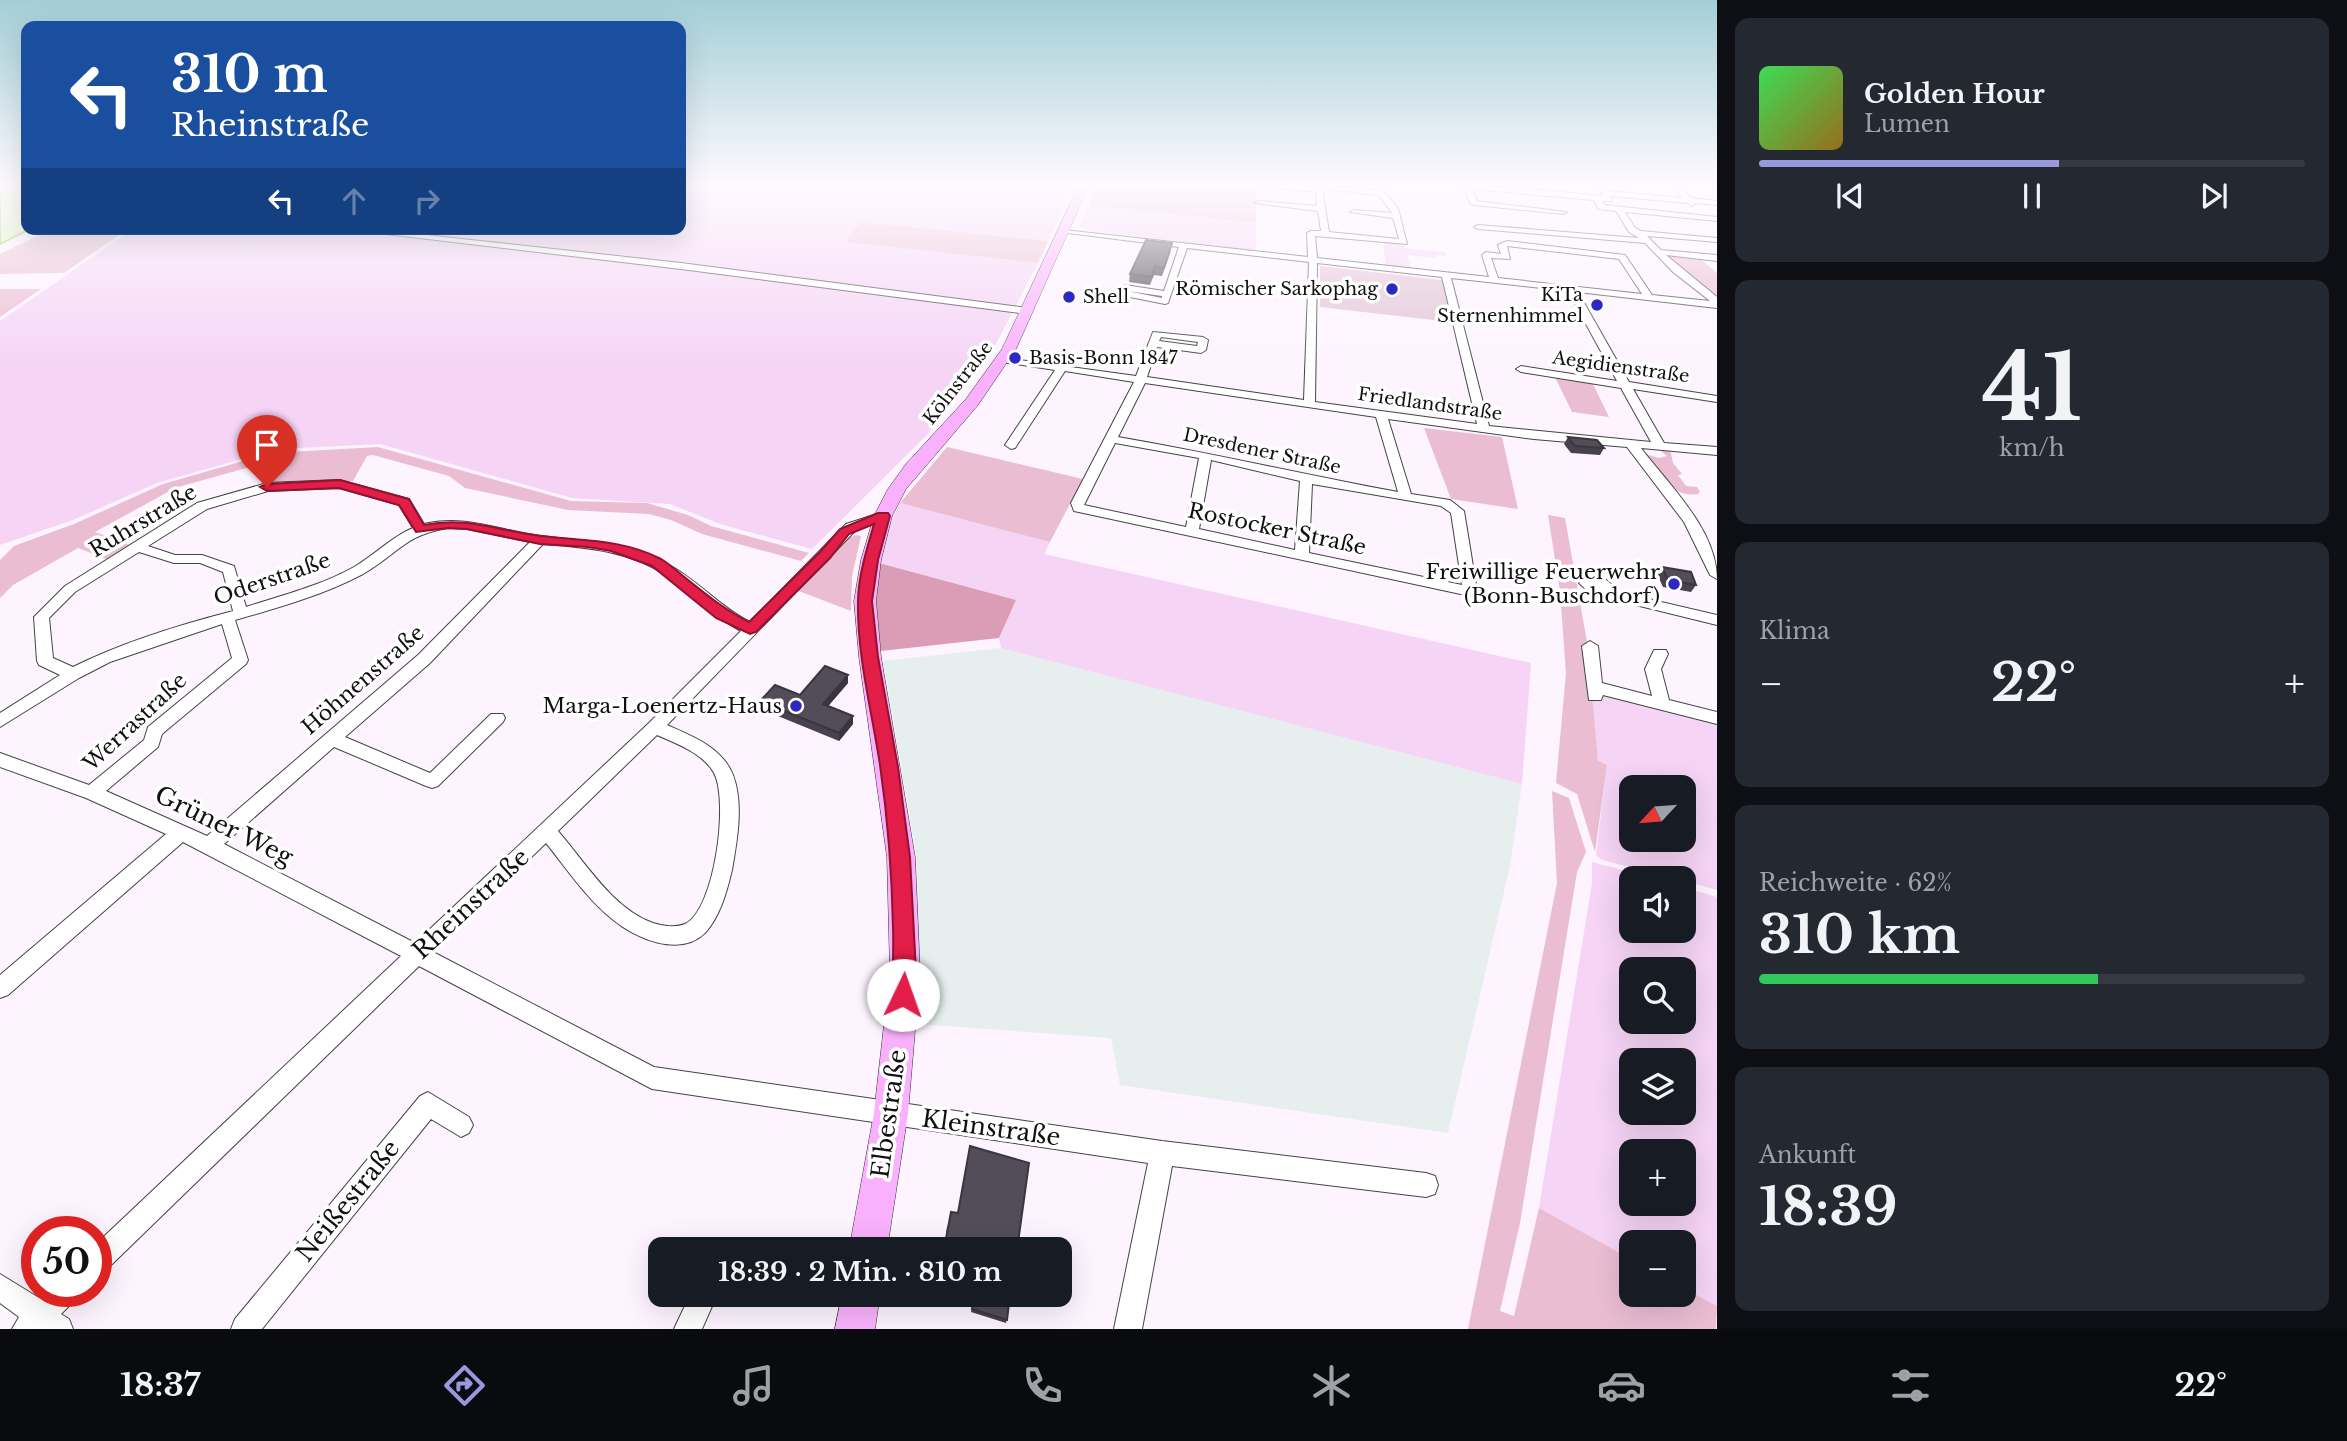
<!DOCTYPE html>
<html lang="de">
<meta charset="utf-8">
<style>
:root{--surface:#171b24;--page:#242831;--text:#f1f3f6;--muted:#9ea1a6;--line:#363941;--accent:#9898de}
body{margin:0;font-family:"Libre Baskerville",serif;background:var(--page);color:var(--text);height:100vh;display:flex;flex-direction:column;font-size:26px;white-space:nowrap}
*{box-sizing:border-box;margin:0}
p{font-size:23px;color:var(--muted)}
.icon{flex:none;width:38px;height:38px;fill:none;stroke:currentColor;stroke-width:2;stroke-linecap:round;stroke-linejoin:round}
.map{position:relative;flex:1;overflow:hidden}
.sheet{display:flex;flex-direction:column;gap:18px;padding:18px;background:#0d0f14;width:630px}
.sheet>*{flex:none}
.hud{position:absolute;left:21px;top:21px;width:665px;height:214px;border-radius:14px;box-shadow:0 7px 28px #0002;background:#1a4fa0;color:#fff;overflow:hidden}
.needle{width:46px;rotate:244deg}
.controls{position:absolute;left:1619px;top:775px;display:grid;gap:14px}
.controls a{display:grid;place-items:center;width:77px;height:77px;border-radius:14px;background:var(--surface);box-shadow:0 7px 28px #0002;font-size:35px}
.speed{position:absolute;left:21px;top:1216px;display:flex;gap:14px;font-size:35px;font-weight:700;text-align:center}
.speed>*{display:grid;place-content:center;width:91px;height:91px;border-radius:50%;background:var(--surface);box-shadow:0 7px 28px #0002;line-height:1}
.speed .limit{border:10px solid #d22;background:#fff;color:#111}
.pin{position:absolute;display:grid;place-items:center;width:60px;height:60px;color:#fff;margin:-72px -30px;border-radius:50% 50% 50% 0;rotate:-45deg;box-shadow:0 0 7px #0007}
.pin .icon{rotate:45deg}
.me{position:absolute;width:77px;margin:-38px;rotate:3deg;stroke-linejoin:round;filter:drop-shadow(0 0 5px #0008)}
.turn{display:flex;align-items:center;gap:24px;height:147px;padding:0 35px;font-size:32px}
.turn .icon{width:91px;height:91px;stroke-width:2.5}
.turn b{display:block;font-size:49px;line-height:60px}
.lanes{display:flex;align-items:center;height:66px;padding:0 35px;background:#0003;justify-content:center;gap:35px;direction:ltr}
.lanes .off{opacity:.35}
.big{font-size:52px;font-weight:700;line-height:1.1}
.sheet .card{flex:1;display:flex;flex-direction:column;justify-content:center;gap:10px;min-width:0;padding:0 24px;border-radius:14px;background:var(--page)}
.sheet .dial{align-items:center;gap:0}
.dial b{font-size:91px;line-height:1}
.song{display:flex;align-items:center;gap:21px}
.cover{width:84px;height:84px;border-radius:10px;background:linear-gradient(135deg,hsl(130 70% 55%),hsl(40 70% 35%))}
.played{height:7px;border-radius:4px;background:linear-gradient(90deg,var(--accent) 55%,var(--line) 55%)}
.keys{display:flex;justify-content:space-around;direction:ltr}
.heat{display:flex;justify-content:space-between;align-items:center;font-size:38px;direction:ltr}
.charge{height:10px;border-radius:5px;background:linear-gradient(90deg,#34c759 62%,var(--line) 0)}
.trip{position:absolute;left:648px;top:1237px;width:424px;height:70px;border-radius:14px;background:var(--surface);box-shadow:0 7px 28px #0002;font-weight:700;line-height:70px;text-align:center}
.tab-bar{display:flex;height:112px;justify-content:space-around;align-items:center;background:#090b0e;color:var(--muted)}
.tab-bar .icon{width:49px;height:49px}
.tab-bar .current{color:var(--accent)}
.tab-bar b{font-size:32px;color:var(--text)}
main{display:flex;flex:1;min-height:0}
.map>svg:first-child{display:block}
.industrial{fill:#e6efee}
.farmland{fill:#f5d4f5;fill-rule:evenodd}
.green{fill:#eabdd2}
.forest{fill:#db9db5}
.cemetery{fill:#e2c4d6}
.water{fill:#dbf6ba;stroke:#8ccc41;stroke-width:2}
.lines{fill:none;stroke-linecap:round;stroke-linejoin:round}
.minor-casing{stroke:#444;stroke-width:2}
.secondary-casing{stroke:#333;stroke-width:1}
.minor{fill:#fff;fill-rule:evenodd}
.secondary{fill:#fab1fd;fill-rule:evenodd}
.wall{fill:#47424d}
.shaded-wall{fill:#3a363e}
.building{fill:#534d59;stroke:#3a363e;stroke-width:2}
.route{fill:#e11d48;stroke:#92132f;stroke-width:2}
.poi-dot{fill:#2c29c0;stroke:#fff;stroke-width:2.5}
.labels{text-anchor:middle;stroke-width:7;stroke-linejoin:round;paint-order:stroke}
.far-poi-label{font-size:18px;fill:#111;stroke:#fff;text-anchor:end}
.far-street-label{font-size:18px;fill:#111;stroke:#fff}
.street-label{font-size:21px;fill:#111;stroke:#fff}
.poi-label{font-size:21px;fill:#111;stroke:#fff;text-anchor:end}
.near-street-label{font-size:24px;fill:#111;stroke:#fff}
</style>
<main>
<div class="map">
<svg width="1717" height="1329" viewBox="0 0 1717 1329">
<rect width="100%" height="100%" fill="#fdf4ff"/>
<path class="industrial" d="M1001,648L1522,784L1510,866L1448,1133L1120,1085L1111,1038L916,1024L917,859L883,661Z"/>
<path class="farmland" d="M681,183H1075L1048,241L860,222L847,242L1038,263L988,359L928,434L812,549L720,524L670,504L572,498L380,444L277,449L157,483L73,520L0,545V321L133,229H681Z
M1089,205L1256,223V251L1086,230L1079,227Z
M1383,242L1404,244L1405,248L1445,252L1447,256L1435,255V258L1407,255L1411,270L1386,267Z
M900,503L1050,542L1044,554L1531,663L1522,784L1001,648L999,638L1016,600L879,563L886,532Z
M1590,690L1717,722V890L1684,881V878H1672L1602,860L1596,855L1607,765L1598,762ZM1631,788H1684V840H1631Z
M1592,862L1652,878H1631V931H1684V887L1717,897V1306L1684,1288V1242H1631V1259L1539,1208L1592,883ZM1631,970H1684V1022H1631ZM1631,1060H1684V1113H1631ZM1631,1152H1684V1204H1631Z"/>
<path class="green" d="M1097,183H1256V223L1089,205Z
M860,222L1048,241L1038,263L846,242Z
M52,229H128L64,273L0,274V254Z
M1668,255L1698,257L1717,273V299L1666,256Z
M0,289H41L0,317Z
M1555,377L1592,382L1609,417L1572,412Z
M1424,428L1502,437L1518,509L1451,499Z
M378,447L571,501L647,503L688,515L711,526L809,553L801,561L702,534L671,520L649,514L568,510L465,488L449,476L373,455L367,456L353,481L265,485L257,465L175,488L95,532L130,545L106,559L78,548L13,585L0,598V560L14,546L74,524L163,484L271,453Z
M947,447L1083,479L1050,542L900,503Z
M1657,448L1670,449L1673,463L1682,474L1678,475L1686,486L1697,487L1700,492L1698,494C1672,499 1660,472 1645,454L1659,458L1667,456Z
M1548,515L1565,518L1587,642L1598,761L1607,765L1595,852L1577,794L1556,783L1566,673L1560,591Z
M856,535L861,536L852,576L851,611L796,590L811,574L814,575L819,570L817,569L848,538Z
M1552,791L1569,798L1586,852L1577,872L1520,1223L1500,1311L1514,1316L1539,1208L1631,1259V1295H1684V1288L1717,1306L1716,1329H1468L1557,883Z"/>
<path class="forest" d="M879,563L1016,600L999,638L881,651L874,603Z"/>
<path class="cemetery" d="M1320,266L1442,280L1451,322L1320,307Z"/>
<path class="water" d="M0,183H26V229H30L0,244Z"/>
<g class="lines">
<defs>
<path id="minor" d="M1256,183H1302V186L1322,188L1329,232L1399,239L1393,218L1350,212L1354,210L1392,213L1379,195L1326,189L1330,187L1376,190L1374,183H1381L1384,192L1398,208L1407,244L1315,236L1317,258L1489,277L1482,255L1486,252L1501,254L1498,245L1507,241L1625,255L1652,295L1710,301L1673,272L1645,243L1478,229L1474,227L1478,225L1639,238L1629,232L1616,211L1598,209L1594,200L1472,189L1477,201L1567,212L1563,214L1474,205L1470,203L1463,183L1603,196L1595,183H1602L1607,191L1682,198L1670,183H1677L1691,198L1717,201V205L1695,203L1692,206L1687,203L1611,196L1612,201H1602L1604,205L1717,217V221L1625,212L1635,228L1641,231L1717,238V242L1647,236L1661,250L1717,255V261L1666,255L1717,297V308L1578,292L1629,382L1717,396V402L1633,389L1664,443L1717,447V455L1641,448C1669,485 1717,530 1717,579L1710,575L1684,522L1627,447L1534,439L1388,419L1411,494L1450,500L1464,511L1477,591L1475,594L1470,596L1074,511L1071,503L1134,382L1065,371L1015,448L1011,449L1005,445L1055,370L1002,362L998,361V357L1136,376L1153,332L1203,337L1208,340L1206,350L1201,353L1157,347L1147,377L1304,400L1309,262L1187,248L1168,303L1165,304L1115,294L1125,285L1164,291L1179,247L1060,232L1064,230L1308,257L1307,233L1311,231H1321L1318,211L1255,203L1259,201L1317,206L1316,192L1259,186ZM1507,246L1619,259L1642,294L1498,278L1491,258L1510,259ZM1317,263L1442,277L1477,424L1315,402ZM1451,278L1568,291L1617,381L1521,366L1516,369L1521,372L1621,388L1651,442L1489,426ZM1127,291L1162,296V298ZM1161,337L1198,342L1197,346L1159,341ZM1145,383L1376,417L1398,492C1304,475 1212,453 1118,437ZM1115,443L1199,458L1186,527L1084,505ZM1211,460L1300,481L1295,550L1199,529ZM1312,484L1441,506L1451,513L1462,585L1309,553Z
M1705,183H1717V186Z
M343,229H371L681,263L1027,308L1032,311L1027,314L681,269Z
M339,480L409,499L424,524C465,514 501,531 541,536C590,542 631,541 676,569C702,585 722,608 750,622L846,524L883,512L890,516L856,530L667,725C692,736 722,747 733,775C744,804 737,841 732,870C727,891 720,917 705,933C679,958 635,938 612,919C586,898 567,869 546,843L433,952L654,1067L1162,1141L1426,1173L1435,1176L1438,1185L1435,1194L1426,1197L1172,1166L1142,1329H1114L1148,1163L652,1089L419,966L105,1271L96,1275V1244L401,956L183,842L8,995L0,998V975L166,834L86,798L0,767V753L89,785L144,740L148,727L232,658L222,624L110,662L79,678L0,727V713L60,675L39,665L37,661L34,617L65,586L197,503L267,483ZM339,488L399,505L413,528C391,537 375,555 354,567C320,586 283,595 246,607L234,566L202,555H175L148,546L207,509L268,491ZM448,528L467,529L530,542L418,655L207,836L106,791L158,747L162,734L246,664L248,660L235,620C278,608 323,595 363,574C398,554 404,535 448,528ZM543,544C586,547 631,551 667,576C693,594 713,616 741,631L649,723L415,943L224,844L334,747L426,786L432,788L438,786L503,722L505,718L503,714H491L430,773L345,737L430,663ZM139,552L174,563H200L223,572L233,611C179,625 123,642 73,667L53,658L49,618L75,592ZM657,735C677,744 703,753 714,773C729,800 715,910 685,924C676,928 662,926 653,923C613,909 585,862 558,831Z
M1592,576L1605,579L1615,587L1614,591L1717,615V625L1591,594L1579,583Z
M1590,641L1598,646L1602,683L1652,696L1645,669L1654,650H1666L1668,654L1661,669L1669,700L1717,712V724L1603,695L1601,700H1589L1582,646Z
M428,1092L469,1117L473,1125L469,1133L461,1137L431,1119L262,1329H231L235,1319L420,1096Z
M0,1274L39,1298L46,1292H78L74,1301L61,1314L69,1319L73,1329H12L19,1317L0,1303Z
M690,1295H717L702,1329H674Z"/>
<path id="secondary" d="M1080,183H1090L1016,349L978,405L906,489L892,516L881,560L876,601L881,657L915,857L920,972L908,1113L887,1250H849L874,1113L890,972L887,857L859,657L854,601L861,560L874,516L888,489L906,464L966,399L1002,349Z
M842,1295H880L875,1329H835Z"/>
</defs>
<use href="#minor" class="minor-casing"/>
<use href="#secondary" class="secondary-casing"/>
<use href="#minor" class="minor"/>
<use href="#secondary" class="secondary"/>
</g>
<path class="wall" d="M1171,251L1162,276L1154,275L1150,285L1129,282L1130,274Z
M1568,437L1604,448L1600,455L1571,453L1564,444Z
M1662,567L1696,585L1691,592L1663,587L1657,574Z
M848,675V683L828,706L853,724L839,741L761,709L760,701L800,695Z
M957,1213L953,1244L945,1242L947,1227Z
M950,1295H1010L1006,1323L971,1312L973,1302Z"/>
<path class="shaded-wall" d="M848,675V683L824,711L823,704Z
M853,716V724L839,741V733Z"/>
<path class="building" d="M1146,240L1172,243L1164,268L1155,266L1152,277L1130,274Z
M1568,437L1597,440L1604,448L1575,446Z
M1662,567L1691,572L1696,585L1668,580Z
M825,666L848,675L823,704L853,716L839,733L760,701L775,685L800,695Z
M970,1146L1029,1163L1017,1250H952L953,1242L946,1239L951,1212L958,1213Z
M958,1295H1010L1007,1320L972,1309L973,1300Z"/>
<linearGradient id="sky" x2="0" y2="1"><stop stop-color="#a3ced6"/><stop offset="0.5" stop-color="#fefaff"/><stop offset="1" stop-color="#fefaff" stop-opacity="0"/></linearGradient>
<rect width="1717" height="369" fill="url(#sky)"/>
<path class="route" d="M340,480L409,499L424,525C468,516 498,531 541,536C582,541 623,539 661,559C670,564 679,573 687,579C707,595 725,610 749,622L820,552L840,529L878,513H888L890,516L878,560L872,601L878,657L898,767L910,857L916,972L911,1003L903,1006L896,1003C891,992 894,944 893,929C892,874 888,820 880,765C872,712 857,656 858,602C858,576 867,549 874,524L849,534L830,558L756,632L750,634L716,618L652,566L611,551L588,547L540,544L467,529L448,528L416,532L399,505L339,488L267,491L260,487L267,484Z"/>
<g class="poi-dot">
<circle cx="1392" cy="289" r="7"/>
<circle cx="1069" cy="297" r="7"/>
<circle cx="1597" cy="305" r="7"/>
<circle cx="1015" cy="358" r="7"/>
<circle cx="1674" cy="584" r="7"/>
<circle cx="796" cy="706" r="7"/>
</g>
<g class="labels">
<g class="far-poi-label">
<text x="1378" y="295">Römischer Sarkophag</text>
<text x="1583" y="301">KiTa<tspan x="1583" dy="21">Sternenhimmel</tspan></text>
<text x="1083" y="303" text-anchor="start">Shell</text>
<text x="1029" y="364" text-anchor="start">Basis-Bonn 1847</text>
</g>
<g class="far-street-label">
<text transform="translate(1621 367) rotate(8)" y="6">Aegidienstraße</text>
<text transform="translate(958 383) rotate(-52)" y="6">Kölnstraße</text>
<text transform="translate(1430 404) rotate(8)" y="6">Friedlandstraße</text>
<text transform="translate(1262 451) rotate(12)" y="6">Dresdener Straße</text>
</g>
<g class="street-label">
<text transform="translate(143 521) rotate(-31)" y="7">Ruhrstraße</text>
<text transform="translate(1277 529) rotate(12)" y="7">Rostocker Straße</text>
<text transform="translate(272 579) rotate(-19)" y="7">Oderstraße</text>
<text transform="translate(363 680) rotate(-41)" y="7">Höhnenstraße</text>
<text transform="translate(135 722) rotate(-43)" y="7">Werrastraße</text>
</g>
<g class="poi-label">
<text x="1660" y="579">Freiwillige Feuerwehr<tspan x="1660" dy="24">(Bonn-Buschdorf)</tspan></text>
<text x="782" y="713">Marga-Loenertz-Haus</text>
</g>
<g class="near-street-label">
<text transform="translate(224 826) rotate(26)" y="8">Grüner Weg</text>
<text transform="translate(471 904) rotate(-43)" y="8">Rheinstraße</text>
<text transform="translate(889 1114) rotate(-82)" y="8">Elbestraße</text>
<text transform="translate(991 1128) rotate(8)" y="8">Kleinstraße</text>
<text transform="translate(348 1201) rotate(-51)" y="8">Neißestraße</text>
</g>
</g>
</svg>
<div class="controls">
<a><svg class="needle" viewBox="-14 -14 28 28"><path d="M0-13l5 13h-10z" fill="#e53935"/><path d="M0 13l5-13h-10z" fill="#9ea1a6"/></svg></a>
<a><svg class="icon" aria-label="sound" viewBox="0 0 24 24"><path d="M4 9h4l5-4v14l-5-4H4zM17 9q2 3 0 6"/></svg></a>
<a><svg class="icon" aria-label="search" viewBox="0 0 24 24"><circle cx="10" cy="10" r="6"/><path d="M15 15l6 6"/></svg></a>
<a><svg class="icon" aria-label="layers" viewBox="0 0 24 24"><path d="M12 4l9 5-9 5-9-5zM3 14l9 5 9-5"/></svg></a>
<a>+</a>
<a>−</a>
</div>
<div class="speed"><div class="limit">50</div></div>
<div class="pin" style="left:267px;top:487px;background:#d93025"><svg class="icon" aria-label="arrive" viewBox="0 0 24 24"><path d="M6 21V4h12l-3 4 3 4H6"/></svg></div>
<svg class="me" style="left:903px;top:995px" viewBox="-20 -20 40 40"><circle r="19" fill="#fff"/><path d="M0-13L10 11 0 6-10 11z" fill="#e11d48"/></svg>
<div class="trip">18:39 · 2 Min. · 810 m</div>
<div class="hud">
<div class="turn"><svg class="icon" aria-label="left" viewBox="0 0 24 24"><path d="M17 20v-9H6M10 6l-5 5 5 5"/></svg><div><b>310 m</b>Rheinstraße</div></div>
<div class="lanes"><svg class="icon" aria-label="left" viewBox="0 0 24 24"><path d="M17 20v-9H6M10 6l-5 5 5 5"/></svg><svg class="icon off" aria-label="ahead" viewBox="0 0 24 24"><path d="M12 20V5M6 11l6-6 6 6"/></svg><svg class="icon off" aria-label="right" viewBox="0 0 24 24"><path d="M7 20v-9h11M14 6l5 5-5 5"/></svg></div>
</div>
</div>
<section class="sheet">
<div class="card">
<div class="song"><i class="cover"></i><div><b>Golden Hour</b><p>Lumen</p></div></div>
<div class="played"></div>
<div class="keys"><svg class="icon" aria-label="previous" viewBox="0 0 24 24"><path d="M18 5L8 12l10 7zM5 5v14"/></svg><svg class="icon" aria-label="pause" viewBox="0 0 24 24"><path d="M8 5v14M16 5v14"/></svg><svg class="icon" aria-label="next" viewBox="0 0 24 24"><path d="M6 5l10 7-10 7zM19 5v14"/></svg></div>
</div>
<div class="card dial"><b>41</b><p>km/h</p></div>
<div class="card"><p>Klima</p>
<div class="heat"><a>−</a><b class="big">22°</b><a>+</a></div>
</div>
<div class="card"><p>Reichweite · 62%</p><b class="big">310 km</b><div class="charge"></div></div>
<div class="card"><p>Ankunft</p><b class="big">18:39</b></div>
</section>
</main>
<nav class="tab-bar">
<b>18:37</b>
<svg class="icon current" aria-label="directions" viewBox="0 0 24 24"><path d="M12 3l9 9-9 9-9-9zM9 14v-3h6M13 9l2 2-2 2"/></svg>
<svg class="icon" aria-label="music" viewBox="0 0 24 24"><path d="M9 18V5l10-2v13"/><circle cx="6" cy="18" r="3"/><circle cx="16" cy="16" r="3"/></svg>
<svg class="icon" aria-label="phone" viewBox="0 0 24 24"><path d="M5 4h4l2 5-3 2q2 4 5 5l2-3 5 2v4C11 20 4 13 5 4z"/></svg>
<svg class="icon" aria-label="climate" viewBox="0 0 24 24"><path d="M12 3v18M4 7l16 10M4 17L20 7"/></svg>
<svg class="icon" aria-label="car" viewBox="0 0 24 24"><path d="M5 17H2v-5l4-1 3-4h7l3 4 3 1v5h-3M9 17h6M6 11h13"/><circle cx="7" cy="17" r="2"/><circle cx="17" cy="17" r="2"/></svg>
<svg class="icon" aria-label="filters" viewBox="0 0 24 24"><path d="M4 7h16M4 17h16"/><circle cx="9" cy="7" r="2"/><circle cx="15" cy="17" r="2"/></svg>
<b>22°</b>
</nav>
